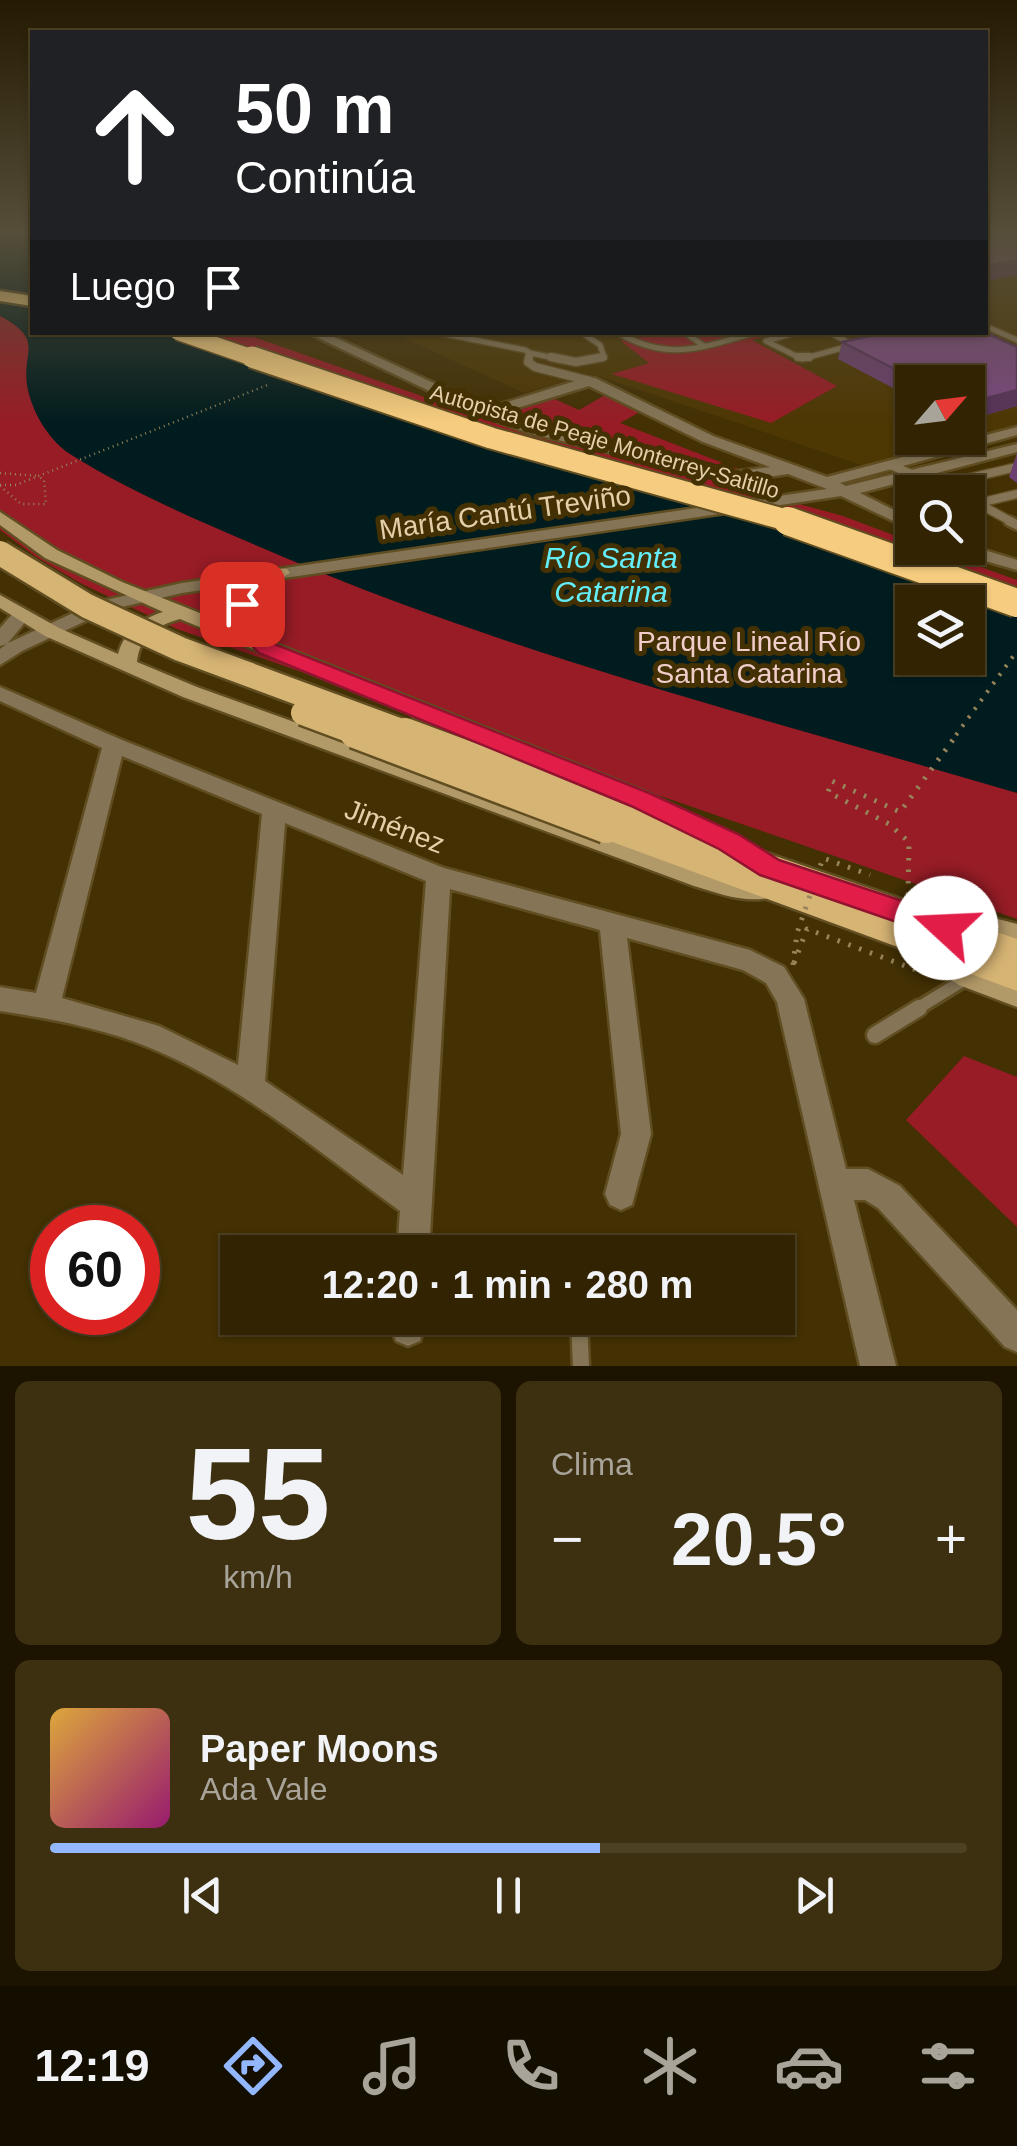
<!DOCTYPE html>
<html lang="es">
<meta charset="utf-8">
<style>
:root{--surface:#322402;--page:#3d3011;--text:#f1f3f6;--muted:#a8a499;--line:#4d4124;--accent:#93b7fd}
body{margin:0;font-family:Arial,sans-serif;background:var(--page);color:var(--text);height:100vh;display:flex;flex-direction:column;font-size:38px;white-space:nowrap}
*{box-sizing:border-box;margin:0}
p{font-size:32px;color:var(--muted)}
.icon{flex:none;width:55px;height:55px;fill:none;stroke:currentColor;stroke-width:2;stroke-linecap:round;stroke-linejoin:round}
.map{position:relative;height:1366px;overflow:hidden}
.details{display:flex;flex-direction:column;gap:15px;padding:15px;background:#1c1401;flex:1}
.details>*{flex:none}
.guide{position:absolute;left:30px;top:30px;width:958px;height:305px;border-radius:0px;box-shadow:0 2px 8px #0004,0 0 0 2px var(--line);background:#202124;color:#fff;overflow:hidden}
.needle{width:65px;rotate:62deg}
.tools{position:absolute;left:895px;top:365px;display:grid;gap:20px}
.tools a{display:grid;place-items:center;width:90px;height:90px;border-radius:0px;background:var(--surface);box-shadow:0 2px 8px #0004,0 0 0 2px var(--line);font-size:50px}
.speed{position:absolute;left:30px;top:1205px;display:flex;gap:20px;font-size:50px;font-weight:700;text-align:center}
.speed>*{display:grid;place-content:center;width:130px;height:130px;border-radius:50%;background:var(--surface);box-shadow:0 2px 8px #0004,0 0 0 2px var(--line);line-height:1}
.speed .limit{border:15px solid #d22;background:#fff;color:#111}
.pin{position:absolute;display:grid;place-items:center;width:85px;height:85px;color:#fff;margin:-42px;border-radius:20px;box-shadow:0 5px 15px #0006}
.me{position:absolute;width:110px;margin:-55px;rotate:290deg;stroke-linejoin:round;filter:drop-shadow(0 0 8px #0008)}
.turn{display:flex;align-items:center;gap:35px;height:210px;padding:0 40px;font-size:45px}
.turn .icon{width:130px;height:130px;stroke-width:2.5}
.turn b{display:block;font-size:70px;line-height:85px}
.then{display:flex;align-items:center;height:95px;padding:0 40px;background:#0003;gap:20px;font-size:38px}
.big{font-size:75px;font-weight:700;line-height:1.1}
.details .card{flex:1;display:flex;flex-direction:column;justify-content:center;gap:15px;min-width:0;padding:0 35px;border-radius:15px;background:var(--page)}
.details .dial{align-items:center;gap:0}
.dial b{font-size:130px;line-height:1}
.song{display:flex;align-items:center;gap:30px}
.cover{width:120px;height:120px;border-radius:15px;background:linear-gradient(135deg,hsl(40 70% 55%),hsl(320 70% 35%))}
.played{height:10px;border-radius:5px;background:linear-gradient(90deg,var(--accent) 60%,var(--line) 60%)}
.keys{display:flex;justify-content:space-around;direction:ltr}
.heat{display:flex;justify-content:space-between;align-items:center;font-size:55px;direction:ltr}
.details .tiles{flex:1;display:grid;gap:15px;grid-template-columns:1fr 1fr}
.card:last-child{grid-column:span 2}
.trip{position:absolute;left:220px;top:1235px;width:575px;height:100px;border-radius:0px;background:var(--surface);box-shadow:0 2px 8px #0004,0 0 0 2px var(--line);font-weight:700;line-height:100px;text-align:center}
.tab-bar{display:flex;height:160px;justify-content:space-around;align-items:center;background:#140e01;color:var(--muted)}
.tab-bar .icon{width:70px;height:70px}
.tab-bar .selected{color:var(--accent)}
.tab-bar b{font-size:45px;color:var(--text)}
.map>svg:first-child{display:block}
.built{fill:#4d3703;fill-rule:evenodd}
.green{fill:#971c26;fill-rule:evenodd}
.water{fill:#011c1e;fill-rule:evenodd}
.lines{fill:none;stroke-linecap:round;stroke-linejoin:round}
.lane-far4-casing{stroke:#604d21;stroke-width:8}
.lane-far3-casing{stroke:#604d21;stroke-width:11}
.lane-far2-casing{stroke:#604d21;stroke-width:14}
.lane-far1-casing{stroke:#604d21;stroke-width:18}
.lane-casing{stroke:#604d21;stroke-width:21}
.street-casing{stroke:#604d21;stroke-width:5}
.secondary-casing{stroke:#604d21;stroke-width:5}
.primary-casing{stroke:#604d21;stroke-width:5}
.highway-casing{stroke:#604d21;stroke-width:5}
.path-far2{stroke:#97845b;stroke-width:2.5;stroke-dasharray:1 4;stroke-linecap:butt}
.path-far1{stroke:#97845b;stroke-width:4;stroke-dasharray:2.5 8;stroke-linecap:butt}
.path{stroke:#97845b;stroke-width:5;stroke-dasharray:2.5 9;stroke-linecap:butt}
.lane-far4{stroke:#857556;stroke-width:5}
.lane-far3{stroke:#857556;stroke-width:8}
.lane-far2{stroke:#857556;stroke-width:9}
.lane-far1{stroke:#857556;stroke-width:12}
.lane{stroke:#857556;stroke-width:16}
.street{fill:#857556;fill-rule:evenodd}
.secondary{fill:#b29968;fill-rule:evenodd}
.primary{fill:#d6b474;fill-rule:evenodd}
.highway{fill:#f6cd80;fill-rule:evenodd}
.primary-bridge-far1-casing{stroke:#604d21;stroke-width:29;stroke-linecap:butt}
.primary-bridge-casing{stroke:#604d21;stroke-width:35;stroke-linecap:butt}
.highway-bridge-far2-casing{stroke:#604d21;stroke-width:19;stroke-linecap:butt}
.highway-bridge-far1-casing{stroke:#604d21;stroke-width:25;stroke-linecap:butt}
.highway-bridge-casing{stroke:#604d21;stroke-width:32;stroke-linecap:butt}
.path-bridge{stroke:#97845b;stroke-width:5;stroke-dasharray:2.5 9;stroke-linecap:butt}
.primary-bridge-far1{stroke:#d6b474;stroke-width:24}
.primary-bridge{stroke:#d6b474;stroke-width:30}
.highway-bridge-far2{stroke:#f6cd80;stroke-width:16}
.highway-bridge-far1{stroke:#f6cd80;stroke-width:21}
.highway-bridge{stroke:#f6cd80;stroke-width:28}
.wall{fill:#6b3f70}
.shaded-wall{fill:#57335b}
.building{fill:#7c4982;stroke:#57335b;stroke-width:2.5}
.route{fill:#e11d48;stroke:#92132f;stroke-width:2.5}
.labels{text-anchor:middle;stroke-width:10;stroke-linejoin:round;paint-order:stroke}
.far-street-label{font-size:22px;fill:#e3cfaa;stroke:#433003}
.street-label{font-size:28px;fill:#e3cfaa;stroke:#433003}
.park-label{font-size:28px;fill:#f1cecb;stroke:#433003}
.water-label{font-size:30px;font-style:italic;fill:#62edf8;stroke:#433003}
</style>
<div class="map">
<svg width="1017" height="1366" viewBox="0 0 1017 1366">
<rect width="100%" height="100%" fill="#433003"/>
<path class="built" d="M985,232H1017V437L888,474L592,374L524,393L393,333L985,332ZM912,382H968V438H912Z"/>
<path class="green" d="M0,232H32V332L243,333L484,418L843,516L912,542V548H928L1017,580V919L177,629L82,584L36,557L0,530ZM912,602H968V658H912Z
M663,333H774L752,340L837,386L771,423L612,374L649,363L621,341Z
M605,395L640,412L620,423L741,470L501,412L548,396L579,410Z
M964,1056L1017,1077V1227L906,1120Z"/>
<path class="water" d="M0,232H23L32,241V332L186,333L710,506L1017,616V793C770,720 519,657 281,556C211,526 135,495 70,454C48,440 31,410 27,385C22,350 45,340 0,316ZM912,602H968V658H912Z"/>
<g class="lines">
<defs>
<path id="lane-far4" d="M985,326L1017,340
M435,332L525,350L530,353L529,360
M581,332L600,345L604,357L589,360
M617,332C669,363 703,347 757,332
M631,332H635
M684,332L704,346
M798,332L766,341L802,359L853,345L829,332
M530,353L564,360"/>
<path id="lane-far3" d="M529,357L528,362L535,367L590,381
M551,357L576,362L603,357
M798,357H809
M890,465L955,492
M939,485L1017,467
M968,498L1014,523
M979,503L1017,494"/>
<path id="lane-far2" d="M1009,521L1017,525"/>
<path id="lane-far1" d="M915,1010L967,978"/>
<path id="lane" d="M875,1035L919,1008
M575,1318L579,1320L581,1366"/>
<path id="street" d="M306,332H323L488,408L585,378H595L713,436L827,477L1017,427V435L840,483L846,486L1017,444V452L860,493L912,519V530L841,496L182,593L109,610L22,651L0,665V649L8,643L97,602L182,583L827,489L788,474L732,482L529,433L482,416ZM589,386L703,442L770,467L732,472L539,427L501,413Z
M968,545L1017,560V570L954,552L952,548H968Z
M23,608L32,614L7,644L0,646V628L16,610Z
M0,687L122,740L444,868L750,950L784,967L804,999L846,1169H868L900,1186L1017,1310V1352L1005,1347L878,1208L865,1200H854L896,1366H860L777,1002L766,983L743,970L627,938L651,1134L632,1205L621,1210L610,1205L605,1194L621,1134L600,930L450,889L429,1252H397L400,1211C316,1150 233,1078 135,1042C91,1026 45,1018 0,1011V987L36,993L102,748L0,701ZM122,756L262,814L238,1065L159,1026L62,998ZM285,823L426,881L403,1175L265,1081Z
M392,1318H426L420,1341L408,1346L396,1341L391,1329Z"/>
<path id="secondary" d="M0,512L57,550L122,582L235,627L233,604C246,586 263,566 287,569L290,573L266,587L251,605L253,626L266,640L648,793L750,844L754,850L750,856L742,859L734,856L632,805L180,619C156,626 140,635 137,662L197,687L707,871L744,880L776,882L779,889L776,896C748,905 721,894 694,886L183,697L45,636L0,608V595L59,628L118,654C125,630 141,619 163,612L45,558L0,525Z
M922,899L1017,924V944L913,916L909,909L913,902Z
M925,937L977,969L1017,983V1007L959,985L916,956L912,948L916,940Z"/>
<path id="primary" d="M612,800L1017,939V991L596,836L591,828L596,820L604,818L598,810L602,803Z"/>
<path id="highway" d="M0,291L32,296V306L0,301Z"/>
</defs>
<use href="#lane-far4" class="lane-far4-casing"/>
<use href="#lane-far3" class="lane-far3-casing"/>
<use href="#lane-far2" class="lane-far2-casing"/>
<use href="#lane-far1" class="lane-far1-casing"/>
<use href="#lane" class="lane-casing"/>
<use href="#street" class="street-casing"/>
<use href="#secondary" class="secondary-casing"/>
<use href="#primary" class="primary-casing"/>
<use href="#highway" class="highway-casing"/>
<path class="path-far2" d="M0,473L38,476
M0,485H16L270,384
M0,486L21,504H46L44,480L38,476"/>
<path class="path-far1" d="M956,735L1017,651"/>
<path class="path" d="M908,895L909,842L889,824L828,792L832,781L900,812L958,733
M794,963L807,929L919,971"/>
<use href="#lane-far4" class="lane-far4"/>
<use href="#lane-far3" class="lane-far3"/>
<use href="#lane-far2" class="lane-far2"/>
<use href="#lane-far1" class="lane-far1"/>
<use href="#lane" class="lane"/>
<use href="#street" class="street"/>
<use href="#secondary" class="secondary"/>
<use href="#primary" class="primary"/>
<use href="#highway" class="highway"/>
<defs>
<path id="primary-bridge-far1" d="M0,553L87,606L180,649L412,735
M303,713L362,735"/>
<path id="primary-bridge" d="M355,733L606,828
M405,733L612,810"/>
<path id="highway-bridge-far2" d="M178,332L259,360"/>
<path id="highway-bridge-far1" d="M252,357L491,438L797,523"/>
<path id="highway-bridge" d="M788,521L1017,603"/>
</defs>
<use href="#primary-bridge-far1" class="primary-bridge-far1-casing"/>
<use href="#primary-bridge" class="primary-bridge-casing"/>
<use href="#highway-bridge-far2" class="highway-bridge-far2-casing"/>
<use href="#highway-bridge-far1" class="highway-bridge-far1-casing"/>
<use href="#highway-bridge" class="highway-bridge-casing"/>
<path class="path-bridge" d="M793,965L797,933L823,858L870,875"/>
<use href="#primary-bridge-far1" class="primary-bridge-far1"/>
<use href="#primary-bridge" class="primary-bridge"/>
<use href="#highway-bridge-far2" class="highway-bridge-far2"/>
<use href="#highway-bridge-far1" class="highway-bridge-far1"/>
<use href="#highway-bridge" class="highway-bridge"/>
</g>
<path class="wall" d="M889,332H984L1017,347V406L968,420V382H912V398L838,359L842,342Z
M1017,453V483L1009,477Z"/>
<path class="shaded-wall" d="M1017,260V275L985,281V266Z
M1017,390V406L968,420V403Z"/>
<path class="building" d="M985,232H1017V260L985,266Z
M889,332H984L1017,347V390L968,403V382H920L842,342Z"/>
<linearGradient id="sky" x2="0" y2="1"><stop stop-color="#251a02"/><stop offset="0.55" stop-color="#554e39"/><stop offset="1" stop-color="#554e39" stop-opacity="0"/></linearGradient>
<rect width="1017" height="423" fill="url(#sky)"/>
<path class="route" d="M242,598L253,604L254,625L274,644L649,793L738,834L779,860L957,919L961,928L957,936L946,939L760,875L719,849L631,806L259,653L233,627L232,604Z"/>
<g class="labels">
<g class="far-street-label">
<text transform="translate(605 441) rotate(16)" y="8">Autopista de Peaje Monterrey-Saltillo</text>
</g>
<g class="street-label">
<text transform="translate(505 512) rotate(-8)" y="10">María Cantú Treviño</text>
<text transform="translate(395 826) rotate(21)" y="10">Jiménez</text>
</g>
<g class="park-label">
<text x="749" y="651">Parque Lineal Río<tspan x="749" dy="32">Santa Catarina</tspan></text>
</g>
<g class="water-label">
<text x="611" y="568">Río Santa<tspan x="611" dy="34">Catarina</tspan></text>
</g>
</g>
</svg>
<div class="tools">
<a><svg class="needle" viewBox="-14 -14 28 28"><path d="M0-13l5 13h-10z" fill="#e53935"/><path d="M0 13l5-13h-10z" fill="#a8a499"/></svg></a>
<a><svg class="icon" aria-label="search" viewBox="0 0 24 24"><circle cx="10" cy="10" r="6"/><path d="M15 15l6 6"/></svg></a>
<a><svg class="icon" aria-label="layers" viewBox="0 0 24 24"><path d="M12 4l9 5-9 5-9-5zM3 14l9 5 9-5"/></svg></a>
</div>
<div class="speed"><div class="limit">60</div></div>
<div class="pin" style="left:242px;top:604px;background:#d93025"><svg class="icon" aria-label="arrive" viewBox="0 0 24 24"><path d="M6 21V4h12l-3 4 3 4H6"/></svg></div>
<svg class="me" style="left:946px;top:928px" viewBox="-20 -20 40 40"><circle r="19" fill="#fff"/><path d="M0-13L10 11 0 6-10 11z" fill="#e11d48"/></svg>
<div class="trip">12:20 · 1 min · 280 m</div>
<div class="guide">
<div class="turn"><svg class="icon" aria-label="ahead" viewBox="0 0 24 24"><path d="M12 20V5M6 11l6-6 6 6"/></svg><div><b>50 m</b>Continúa</div></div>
<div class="then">Luego<svg class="icon" aria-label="arrive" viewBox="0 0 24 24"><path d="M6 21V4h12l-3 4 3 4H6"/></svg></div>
</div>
</div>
<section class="details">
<div class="tiles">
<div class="card dial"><b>55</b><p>km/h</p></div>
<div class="card"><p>Clima</p>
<div class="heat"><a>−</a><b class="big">20.5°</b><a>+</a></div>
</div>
<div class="card">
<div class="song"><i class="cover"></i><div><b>Paper Moons</b><p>Ada Vale</p></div></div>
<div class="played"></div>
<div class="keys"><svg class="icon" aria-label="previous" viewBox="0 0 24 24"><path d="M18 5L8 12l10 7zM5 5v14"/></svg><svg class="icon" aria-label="pause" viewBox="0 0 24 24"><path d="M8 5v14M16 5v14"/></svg><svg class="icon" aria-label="next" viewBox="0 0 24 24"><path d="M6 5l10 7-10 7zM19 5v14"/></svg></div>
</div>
</div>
</section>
<nav class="tab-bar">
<b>12:19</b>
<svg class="icon selected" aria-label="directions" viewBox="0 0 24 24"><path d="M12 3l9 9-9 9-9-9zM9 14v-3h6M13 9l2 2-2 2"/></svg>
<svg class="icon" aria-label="music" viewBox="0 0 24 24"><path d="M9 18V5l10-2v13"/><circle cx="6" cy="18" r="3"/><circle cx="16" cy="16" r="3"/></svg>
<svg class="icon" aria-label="phone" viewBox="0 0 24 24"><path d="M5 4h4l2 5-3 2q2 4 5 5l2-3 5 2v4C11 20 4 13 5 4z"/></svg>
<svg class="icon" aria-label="climate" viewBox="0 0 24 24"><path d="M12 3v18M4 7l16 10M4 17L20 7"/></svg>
<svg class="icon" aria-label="car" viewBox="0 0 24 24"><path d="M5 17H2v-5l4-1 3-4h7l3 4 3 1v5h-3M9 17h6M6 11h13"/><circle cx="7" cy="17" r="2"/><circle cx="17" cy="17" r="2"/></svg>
<svg class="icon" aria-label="filters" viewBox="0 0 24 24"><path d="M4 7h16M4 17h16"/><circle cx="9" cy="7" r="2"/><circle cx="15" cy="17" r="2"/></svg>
</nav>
